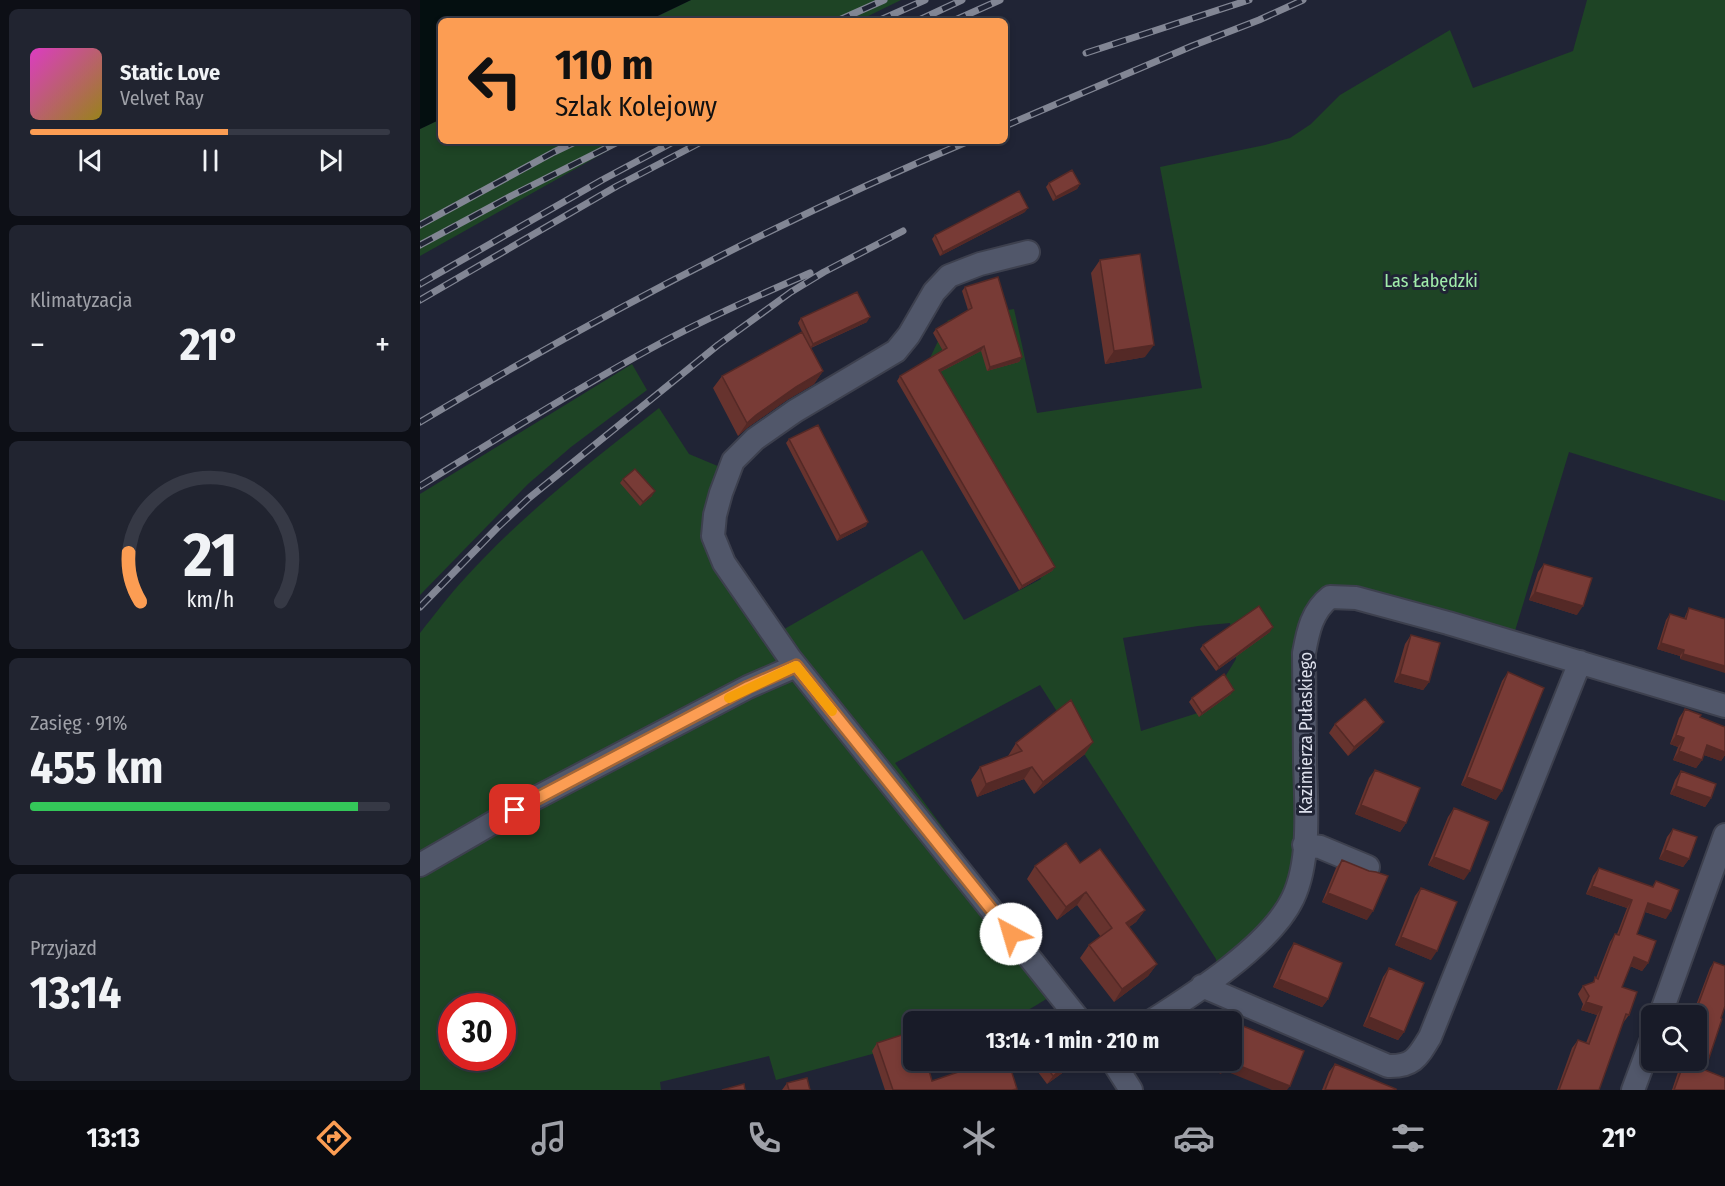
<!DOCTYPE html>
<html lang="pl">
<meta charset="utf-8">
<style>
:root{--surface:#181b28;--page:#212430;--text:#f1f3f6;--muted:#9fa1a8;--line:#363945;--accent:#fc9d53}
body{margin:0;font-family:"Fira Sans Condensed",sans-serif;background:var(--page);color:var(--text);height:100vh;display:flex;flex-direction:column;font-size:22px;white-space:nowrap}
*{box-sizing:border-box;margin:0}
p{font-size:20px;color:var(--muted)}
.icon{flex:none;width:33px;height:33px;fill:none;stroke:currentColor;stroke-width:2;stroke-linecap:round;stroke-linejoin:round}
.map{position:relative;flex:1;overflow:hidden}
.details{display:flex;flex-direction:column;gap:9px;padding:9px;background:#0d0f16;width:420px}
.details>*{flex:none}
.hud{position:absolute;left:18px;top:18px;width:570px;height:126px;border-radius:9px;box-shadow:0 3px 9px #0003,0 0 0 2px var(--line);background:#fc9d53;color:#111;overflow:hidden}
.buttons{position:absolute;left:1221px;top:1005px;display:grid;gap:12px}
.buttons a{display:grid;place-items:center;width:66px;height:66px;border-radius:9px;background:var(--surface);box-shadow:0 3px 9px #0003,0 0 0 2px var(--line);font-size:30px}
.speed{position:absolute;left:18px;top:993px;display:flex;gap:12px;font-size:30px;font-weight:700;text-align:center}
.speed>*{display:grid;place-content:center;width:78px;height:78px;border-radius:50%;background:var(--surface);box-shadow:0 3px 9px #0003,0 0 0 2px var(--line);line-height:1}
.speed .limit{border:9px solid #d22;background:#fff;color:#111}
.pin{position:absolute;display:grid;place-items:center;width:51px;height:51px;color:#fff;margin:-26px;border-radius:12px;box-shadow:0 3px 9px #0006}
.me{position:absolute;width:66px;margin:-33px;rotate:321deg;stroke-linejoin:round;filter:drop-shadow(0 0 4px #0008)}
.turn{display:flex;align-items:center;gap:21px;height:126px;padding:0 18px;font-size:27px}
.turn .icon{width:78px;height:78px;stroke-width:2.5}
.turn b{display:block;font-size:42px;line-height:51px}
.big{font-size:45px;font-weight:700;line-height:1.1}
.details .tile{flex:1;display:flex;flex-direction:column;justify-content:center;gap:9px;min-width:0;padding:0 21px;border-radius:9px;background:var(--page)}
.details .dial{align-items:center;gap:0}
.dial svg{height:156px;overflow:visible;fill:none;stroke:var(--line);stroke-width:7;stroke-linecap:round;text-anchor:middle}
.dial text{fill:var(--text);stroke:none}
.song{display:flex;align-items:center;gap:18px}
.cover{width:72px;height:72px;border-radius:9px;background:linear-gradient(135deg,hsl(310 70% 55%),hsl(50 70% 35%))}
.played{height:6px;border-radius:3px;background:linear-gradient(90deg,var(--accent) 55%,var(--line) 55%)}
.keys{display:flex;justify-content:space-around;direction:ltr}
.heat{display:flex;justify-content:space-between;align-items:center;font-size:33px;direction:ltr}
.charge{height:9px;border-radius:4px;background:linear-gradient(90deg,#34c759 91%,var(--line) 0)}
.trip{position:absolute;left:483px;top:1011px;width:339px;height:60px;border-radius:9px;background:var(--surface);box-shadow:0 3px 9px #0003,0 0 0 2px var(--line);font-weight:700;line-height:60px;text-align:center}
.tabs{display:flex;height:96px;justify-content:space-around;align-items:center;background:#0a0b10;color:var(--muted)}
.tabs .icon{width:42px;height:42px}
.tabs .current{color:var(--accent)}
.tabs b{font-size:27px;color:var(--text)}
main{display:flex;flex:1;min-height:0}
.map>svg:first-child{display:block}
.green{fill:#1e4425;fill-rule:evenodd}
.water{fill:#040f10}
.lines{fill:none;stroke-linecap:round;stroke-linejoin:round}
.minor-casing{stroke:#3d404e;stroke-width:26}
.minor{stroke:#51576a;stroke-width:22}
.rail-casing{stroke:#828694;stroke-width:7}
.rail{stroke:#202435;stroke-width:4.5;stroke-dasharray:14;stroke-linecap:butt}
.wall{fill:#67332e}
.shaded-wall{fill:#542926}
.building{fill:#783b36;stroke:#542926;stroke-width:1.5}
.route-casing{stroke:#a46636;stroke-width:15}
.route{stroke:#fc9d53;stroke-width:10}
.slow{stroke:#f59e0b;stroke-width:10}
.labels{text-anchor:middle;stroke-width:6;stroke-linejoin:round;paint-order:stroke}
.park-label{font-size:18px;fill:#a1ecab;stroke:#202435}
.street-label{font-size:18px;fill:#dee1ed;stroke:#202435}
</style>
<main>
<section class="details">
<div class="tile">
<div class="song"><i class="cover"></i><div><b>Static Love</b><p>Velvet Ray</p></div></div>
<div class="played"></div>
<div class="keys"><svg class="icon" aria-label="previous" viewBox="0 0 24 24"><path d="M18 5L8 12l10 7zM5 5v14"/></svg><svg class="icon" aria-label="pause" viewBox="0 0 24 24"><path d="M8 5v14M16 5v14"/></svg><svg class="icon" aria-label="next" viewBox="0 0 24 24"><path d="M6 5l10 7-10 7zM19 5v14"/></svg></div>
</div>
<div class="tile"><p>Klimatyzacja</p>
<div class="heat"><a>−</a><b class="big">21°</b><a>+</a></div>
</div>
<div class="tile dial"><svg viewBox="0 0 100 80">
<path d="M14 69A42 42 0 1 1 86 69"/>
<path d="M14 69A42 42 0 0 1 8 44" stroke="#fc9d53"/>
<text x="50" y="56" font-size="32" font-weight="700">21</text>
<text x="50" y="72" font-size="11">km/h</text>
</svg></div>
<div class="tile"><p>Zasięg · 91%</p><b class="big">455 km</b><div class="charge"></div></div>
<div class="tile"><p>Przyjazd</p><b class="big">13:14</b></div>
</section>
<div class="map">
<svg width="1305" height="1090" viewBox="0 0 1305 1090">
<rect width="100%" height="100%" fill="#202435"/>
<path class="green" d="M271,0H481L438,21H228Z
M1167,0H1305V501L1149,452L1088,654L1031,635L940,610L913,609L904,615L890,643L887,876L800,988L796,959L620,685L475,763L617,954L631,996C608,1011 591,1021 563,1021L560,1014L532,1021L494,1022L493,1043L356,1080L349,1056L240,1082L241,1090H0V633C15,614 30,594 46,577C104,513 172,461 239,408L269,454L312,472L293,526L347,639L502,550L544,620L621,579L510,358L528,320L594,309L617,413L782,388L740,167L845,145L870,138L891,124L920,95L1030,30L1053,88L1153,51ZM810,623L816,659L784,711L721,731L703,638L778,626ZM32,1006H82V1058H32Z
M21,119V141H205L0,256V129Z
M212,364L227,390L151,447L108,484L0,595V494Z"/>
<path class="water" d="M0,0H271L227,21H21V119L0,129Z"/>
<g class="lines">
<defs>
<path id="minor" d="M608,252L560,264L529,276L514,292L489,335L476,351L375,411L335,439L313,461L301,493L295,515L293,536L304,563L369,657L661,1022
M884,845L900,847L948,867
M0,865L114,799L328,687L376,666
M782,986L968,1066C993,1067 998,1057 1010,1037L1160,662
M1240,1016L1305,835
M730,1022C774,994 851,945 873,898C891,860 886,803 885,762C885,726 884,689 884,653C888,631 892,611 910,597L936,598L1028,623L1305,706
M692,1060L711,1090
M1213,1090L1232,1039"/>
</defs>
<use href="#minor" class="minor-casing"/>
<use href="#minor" class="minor"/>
<defs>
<path id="rail" d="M417,21L464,0
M458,21L505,0
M497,21L542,0
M533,21L580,0
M666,53L829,0
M585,126L772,46L839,20L883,0
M0,225L134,152L157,141
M0,245L91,196L200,141
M0,284L182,180L255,141
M0,300L197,186L283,141
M0,422C176,317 359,220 549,141
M0,486C75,440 151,392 228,350C280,321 335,297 390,273
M0,607L78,527L109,498L298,345L371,292L404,272L483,231"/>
</defs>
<use href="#rail" class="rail-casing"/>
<use href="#rail" class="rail"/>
</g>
<path class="wall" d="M629,183L660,184L657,189L633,201L626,187Z
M605,212L520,256L512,239L515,235Z
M680,260L725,357L685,364L671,273Z
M545,287L602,357L599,362L567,371L561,351L520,372L635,567L632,571L599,590L477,381L480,376L523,351L513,333L516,329L548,310L542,291Z
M381,318L447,322L391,348L403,371L394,384L367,400L327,428L318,436L293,388L302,376L386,340L378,323Z
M369,439L446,526L417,541L366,443Z
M203,479L232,496L220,506L200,483Z
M1124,564L1157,615L1109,600L1118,572Z
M1269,608L1305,619L1260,659V656L1237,649L1246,620L1250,614L1264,619L1266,614Z
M850,632L796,671L780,649L783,645Z
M991,635L1009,682L1003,690L974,682L985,644Z
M1088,672L1076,800L1041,785L1082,681Z
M811,694L779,717L769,702L772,698Z
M1265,709L1280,717L1305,727V755L1301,761L1284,755L1282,760L1276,768L1253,760L1258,747L1250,744L1259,718Z
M915,724L958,730L928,756L909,733Z
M596,743L665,754L614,794L604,779L557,797L551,780L560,767L588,756Z
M955,770L986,823L980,832L935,814L949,778Z
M1261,771L1291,798L1285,807L1250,794L1255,780Z
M1034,808L1044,880L1008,865L1028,817Z
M1253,829L1269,859L1263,867L1239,859L1247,837Z
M922,860L947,920L902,902L916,868Z
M660,863L725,910L716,922L709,927L737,964L728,976L694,1002L660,958L669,945L681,937L657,905L637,920L607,879L615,866Z
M1179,868L1232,887L1236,881L1246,919L1225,912L1217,934L1228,963L1222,971L1210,966L1202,987L1209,1015L1203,1023L1179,1090H1137L1152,1048L1158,1040L1166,1043L1177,1015L1161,1010L1163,1004L1158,994L1163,986L1172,983L1176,978L1190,942L1195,934H1197L1207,908L1166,894L1173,876Z
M1001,888L1011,960L975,945L995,896Z
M874,943L908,999L902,1007L853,987L868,952Z
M1294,962L1301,1018L1285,1070L1305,1090H1252L1262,1060H1276V1016H1272L1290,968Z
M969,968L984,1032L978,1040L943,1026L963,977Z
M457,1043L512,1081L543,1071L540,1060H569L570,1063L596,1090H465L452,1051Z
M609,1060H655L652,1066L627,1084Z
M915,1064L976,1090H902L909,1072Z
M367,1083L390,1090H362Z"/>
<path class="shaded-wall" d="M660,184L657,189L633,201L636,197Z
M608,208L605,212L520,256L523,252Z
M450,317L447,322L390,348L393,344Z
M734,345L725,357L685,364L694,351Z
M564,346L561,351L516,374L519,370Z
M602,357L599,362L567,371L570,367Z
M403,371L394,384L367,400L327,428L318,436L327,423L336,415L376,387Z
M235,491L232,496L220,506L223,502Z
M448,522L446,526L417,541L420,536Z
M635,567L632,571L599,590L602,586Z
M1115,592L1163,606L1157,615L1109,600Z
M853,627L850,632L796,671L799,667Z
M1241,643L1264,650L1260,656L1237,649Z
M1263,654L1305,666V673L1260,659Z
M980,674L1009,682L1003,690L974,682Z
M814,690L811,694L779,717L782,713Z
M964,722L958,730L928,756L934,747Z
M1256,735L1264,738L1258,747L1250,744Z
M673,742L665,754L614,794L623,782Z
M1287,745L1305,752V755L1301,761L1281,754Z
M1259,751L1282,760L1276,768L1253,760Z
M612,767L604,779L557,797L566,784Z
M1047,777L1082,791L1076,800L1041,785Z
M1256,786L1291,798L1285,807L1250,794Z
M941,805L986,823L980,832L935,814Z
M1245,850L1269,859L1263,867L1239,859Z
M1014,857L1050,871L1044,880L1008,865Z
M1172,886L1212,900L1207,908L1166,894Z
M666,892L657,905L637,920L646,907Z
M908,893L953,911L947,920L902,902Z
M1228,903L1251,911L1246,919L1223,911Z
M725,910L716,922L697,936L706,923Z
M981,937L1017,951L1011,960L975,945Z
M1214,957L1228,963L1222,971L1208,965Z
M737,964L728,976L694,1002L702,989Z
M859,979L908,999L902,1007L853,987Z
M1166,1002L1182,1007L1177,1015L1161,1010Z
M949,1017L984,1032L978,1040L943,1026Z
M653,1060H655L652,1066L627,1084L633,1076Z
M758,1060L808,1061L870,1086L867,1090H852L803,1070L801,1074L781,1065L779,1069Z"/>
<path class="building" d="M652,170L660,184L636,197L629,183Z
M599,191L608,208L523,252L515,235Z
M720,254L734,345L694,351L680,260Z
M578,277L602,357L570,367L564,346L519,370L635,567L602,586L480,376L527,348L516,329L552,308L545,287Z
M437,292L450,317L393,344L381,318Z
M382,332L403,371L376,387L336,415L327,423L302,376Z
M398,425L448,522L420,536L369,439Z
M215,469L235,491L223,502L203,479Z
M1124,564L1172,578L1163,606L1115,592Z
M839,606L853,627L799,667L783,645Z
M1269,608L1305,619V666L1263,654L1264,650L1241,643L1250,614L1266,619Z
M991,635L1020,643L1009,682L980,674Z
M1088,672L1124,688L1082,791L1047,777Z
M804,674L814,690L782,713L772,698Z
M945,699L964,722L934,747L915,724Z
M651,700L673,742L623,782L612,767L566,784L560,767L602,751L596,743Z
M1265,709L1281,715L1280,717L1305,727V752L1287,745L1282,760L1259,751L1264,738L1256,735Z
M955,770L1000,788L986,823L941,805Z
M1261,771L1296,784L1291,798L1256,786Z
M1034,808L1069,822L1050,871L1014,857Z
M1253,829L1277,837L1269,859L1245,850Z
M646,843L660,863L680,849L725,910L706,923L737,964L702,989L669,945L692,928L666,892L646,907L615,866Z
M922,860L949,871L956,872L968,876L953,911L908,893Z
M1179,868L1233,887L1236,881L1259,890L1251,911L1228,903L1217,934L1236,941L1228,963L1214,957L1202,987L1217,992L1209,1015L1206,1014L1179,1090H1139L1158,1040L1169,1044L1182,1007L1166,1002L1169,996L1163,986L1174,982L1175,977L1178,979L1195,934L1199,935L1212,900L1172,886Z
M1001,888L1037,902L1017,951L981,937Z
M874,943L922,963L908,999L859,979Z
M1294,962L1305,966V1006L1301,1018L1302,1019L1285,1070L1305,1078V1090H1254L1265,1060H1276V1016H1274Z
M969,968L1004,983L984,1032L949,1017Z
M775,1015L791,1022H772Z
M812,1026L821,1030L823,1026L884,1051L870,1086L808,1061L807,1065L796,1060H812Z
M494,1031V1060H506L512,1081L550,1068L548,1060H569L570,1063L578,1060H588L597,1089L592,1090H473L457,1043Z
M622,1060H653L633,1076Z
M915,1064L976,1089V1090H905Z
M387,1078L390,1090H369L367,1083Z
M324,1084L325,1090H302Z"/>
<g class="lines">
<defs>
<path id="route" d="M95,810L328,687L376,666L591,934"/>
</defs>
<use href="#route" class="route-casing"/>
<use href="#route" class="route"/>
<path class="slow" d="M309,698L376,666L412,711"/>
</g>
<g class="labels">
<g class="park-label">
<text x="1011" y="287">Las Łabędzki</text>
</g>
<g class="street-label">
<text transform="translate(886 733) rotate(-90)" y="6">Kazimierza Pułaskiego</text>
</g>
</g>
</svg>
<div class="buttons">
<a><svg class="icon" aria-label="search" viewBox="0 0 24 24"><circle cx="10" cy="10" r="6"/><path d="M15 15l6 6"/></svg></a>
</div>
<div class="speed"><div class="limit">30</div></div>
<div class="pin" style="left:95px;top:810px;background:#d93025"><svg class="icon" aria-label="arrive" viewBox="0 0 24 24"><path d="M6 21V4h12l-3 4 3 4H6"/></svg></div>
<svg class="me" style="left:591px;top:934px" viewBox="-20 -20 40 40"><circle r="19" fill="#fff"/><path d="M0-13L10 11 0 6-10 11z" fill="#fc9d53"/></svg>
<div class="trip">13:14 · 1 min · 210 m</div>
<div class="hud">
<div class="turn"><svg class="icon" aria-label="left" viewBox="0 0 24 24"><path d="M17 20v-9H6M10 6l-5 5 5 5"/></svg><div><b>110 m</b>Szlak Kolejowy</div></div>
</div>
</div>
</main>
<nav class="tabs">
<b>13:13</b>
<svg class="icon current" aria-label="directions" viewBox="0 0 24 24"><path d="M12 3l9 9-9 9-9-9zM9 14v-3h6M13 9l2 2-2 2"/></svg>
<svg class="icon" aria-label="music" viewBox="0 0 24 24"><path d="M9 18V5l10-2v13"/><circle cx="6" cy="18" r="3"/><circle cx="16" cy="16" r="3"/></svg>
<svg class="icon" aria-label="phone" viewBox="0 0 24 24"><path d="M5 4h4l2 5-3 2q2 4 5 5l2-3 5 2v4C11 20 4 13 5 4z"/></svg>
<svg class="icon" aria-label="climate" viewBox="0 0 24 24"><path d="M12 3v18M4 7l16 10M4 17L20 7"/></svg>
<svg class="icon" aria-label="car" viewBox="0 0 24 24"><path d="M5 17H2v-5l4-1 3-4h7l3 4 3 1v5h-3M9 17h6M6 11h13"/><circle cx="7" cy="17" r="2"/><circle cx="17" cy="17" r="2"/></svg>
<svg class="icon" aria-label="filters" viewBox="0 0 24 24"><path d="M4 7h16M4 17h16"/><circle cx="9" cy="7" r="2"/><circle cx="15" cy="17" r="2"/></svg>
<b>21°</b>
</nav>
